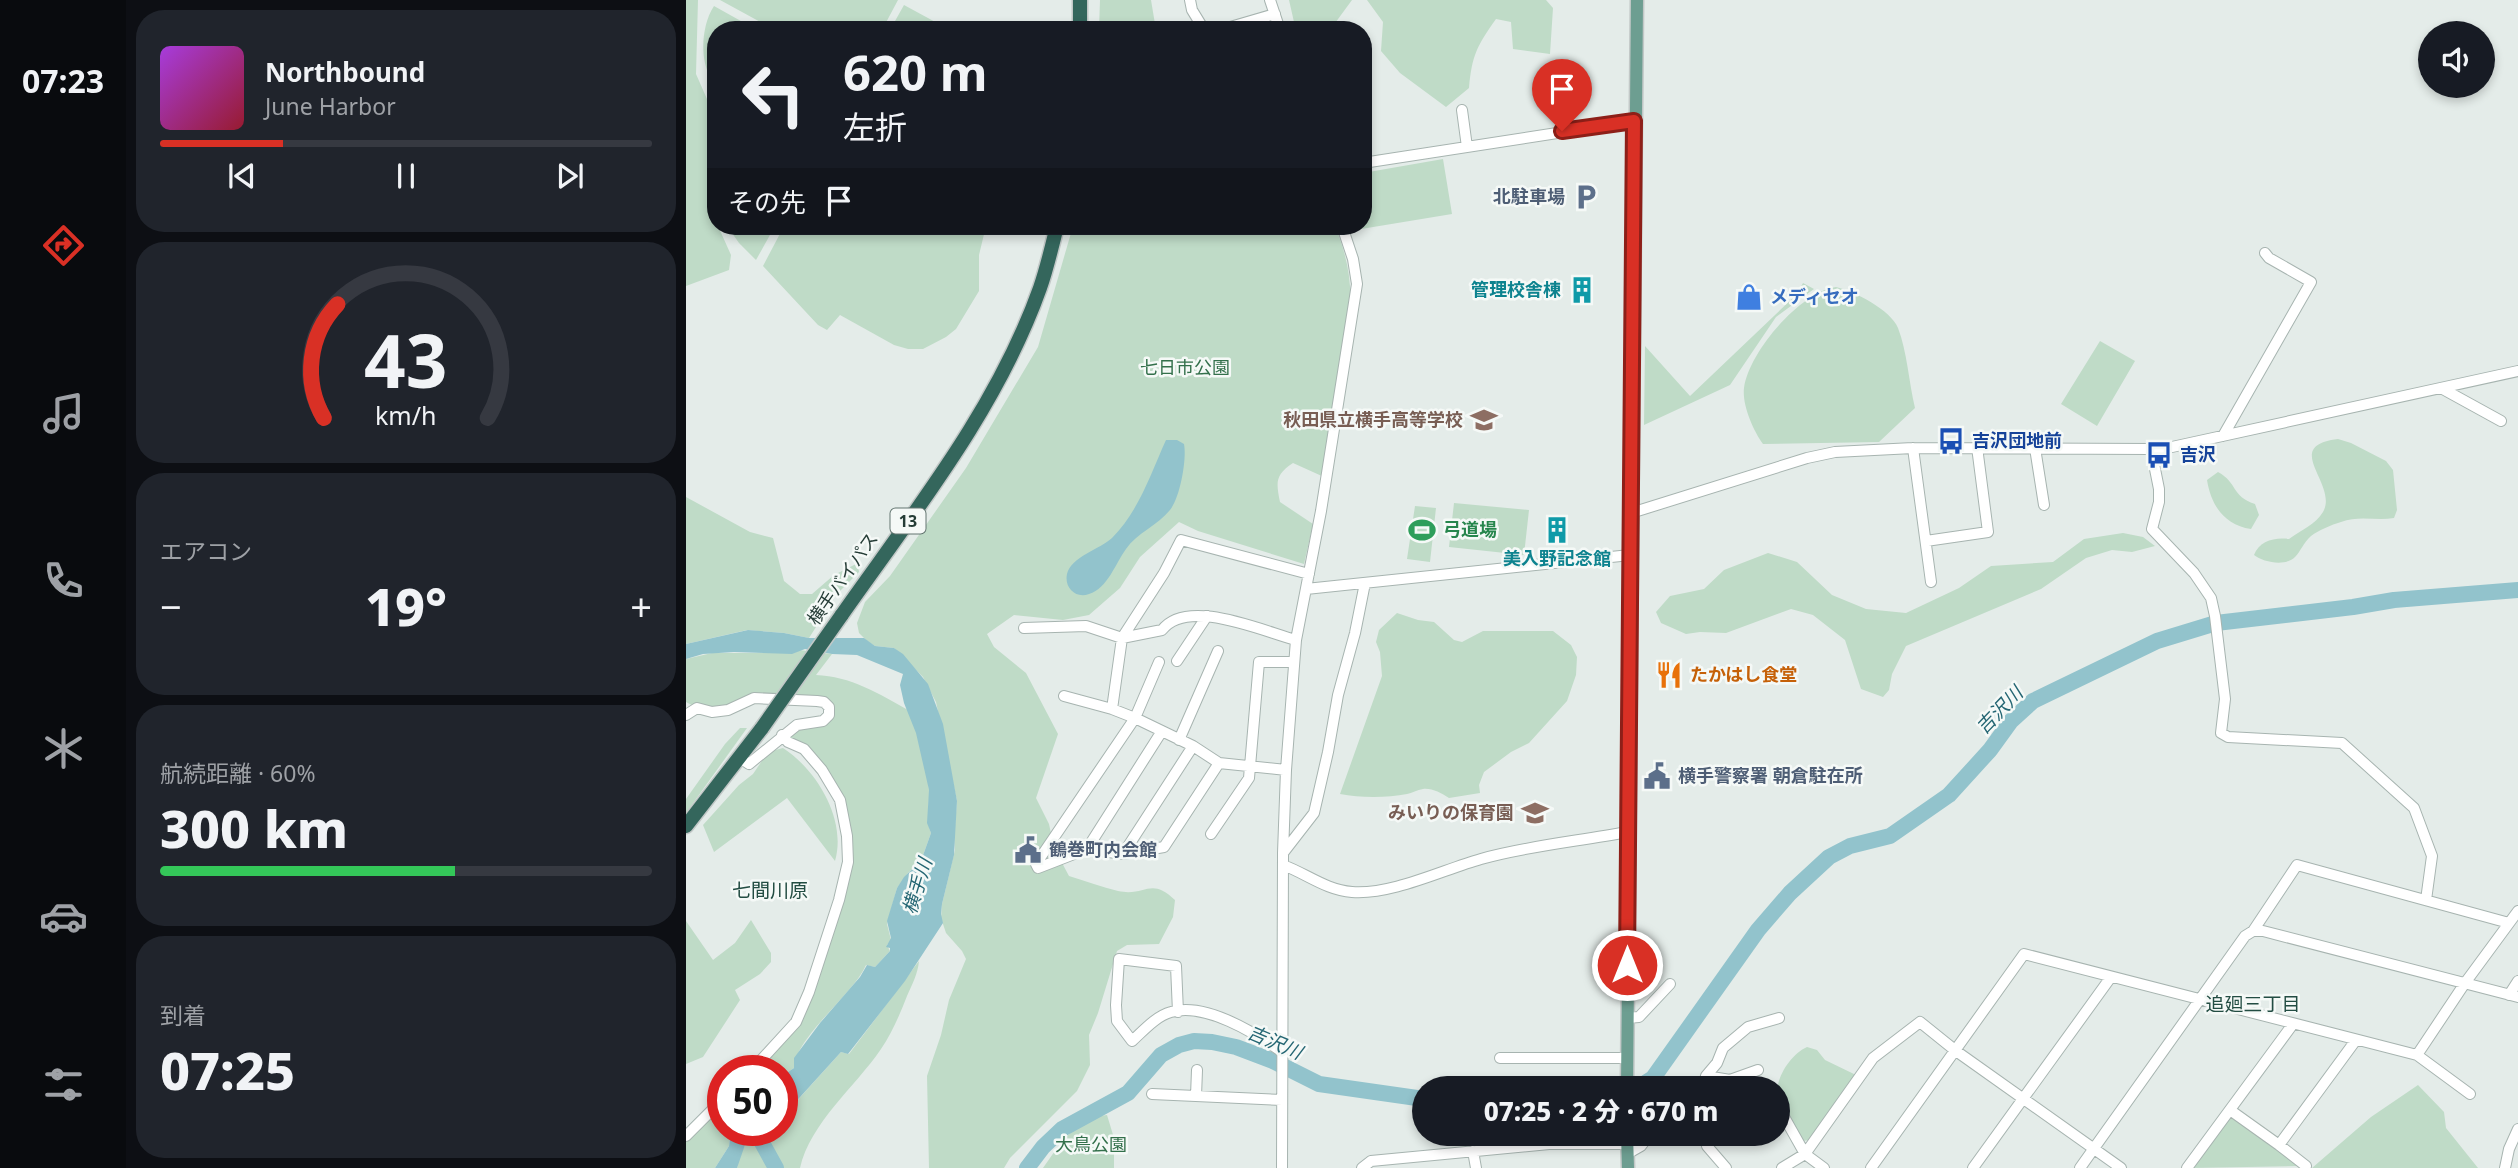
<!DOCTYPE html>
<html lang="ja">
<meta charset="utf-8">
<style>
:root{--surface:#171b24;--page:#20242c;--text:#f1f3f6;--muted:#9ea1a6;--line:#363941;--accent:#d93025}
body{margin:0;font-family:"Noto Sans","Noto Sans JP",sans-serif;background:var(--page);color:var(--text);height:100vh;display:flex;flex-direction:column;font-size:26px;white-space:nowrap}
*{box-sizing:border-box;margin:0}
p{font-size:23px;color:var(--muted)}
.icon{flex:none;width:38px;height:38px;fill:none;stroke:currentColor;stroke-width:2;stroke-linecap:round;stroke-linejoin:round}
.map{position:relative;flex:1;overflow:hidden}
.panel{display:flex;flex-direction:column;gap:10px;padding:10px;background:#0d0f14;width:560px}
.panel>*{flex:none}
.banner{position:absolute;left:21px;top:21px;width:665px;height:214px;border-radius:28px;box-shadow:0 4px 10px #0003;background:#171b24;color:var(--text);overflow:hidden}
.controls{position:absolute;left:1732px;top:21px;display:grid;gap:14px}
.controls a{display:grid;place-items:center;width:77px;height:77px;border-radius:50%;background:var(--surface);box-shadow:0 4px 10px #0003;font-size:35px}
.speed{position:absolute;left:21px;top:1055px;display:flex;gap:14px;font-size:35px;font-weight:700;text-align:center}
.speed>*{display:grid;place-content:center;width:91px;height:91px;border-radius:50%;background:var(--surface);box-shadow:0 4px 10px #0003;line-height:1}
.speed .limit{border:10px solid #d22;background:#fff;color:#111}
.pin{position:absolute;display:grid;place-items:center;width:60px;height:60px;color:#fff;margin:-72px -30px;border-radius:50% 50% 50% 0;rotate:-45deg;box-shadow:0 0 7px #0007}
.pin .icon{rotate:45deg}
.me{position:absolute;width:77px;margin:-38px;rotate:0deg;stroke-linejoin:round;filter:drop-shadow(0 0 5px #0008)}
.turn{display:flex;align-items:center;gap:24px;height:147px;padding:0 21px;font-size:32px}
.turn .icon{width:91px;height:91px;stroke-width:2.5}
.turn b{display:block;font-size:49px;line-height:60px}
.then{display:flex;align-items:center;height:66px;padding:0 21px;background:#0003;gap:14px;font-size:26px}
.big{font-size:52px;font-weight:800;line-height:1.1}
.panel .widget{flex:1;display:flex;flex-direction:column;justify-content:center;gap:10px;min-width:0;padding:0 24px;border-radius:28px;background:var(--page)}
.panel .dial{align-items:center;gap:0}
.dial svg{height:182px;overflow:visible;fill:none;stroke:var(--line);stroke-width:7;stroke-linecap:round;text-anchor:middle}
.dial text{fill:var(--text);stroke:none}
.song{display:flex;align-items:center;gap:21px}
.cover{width:84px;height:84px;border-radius:10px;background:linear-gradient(135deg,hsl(280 70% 55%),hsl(350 70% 35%))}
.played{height:7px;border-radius:4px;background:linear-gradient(90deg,var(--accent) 25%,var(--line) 25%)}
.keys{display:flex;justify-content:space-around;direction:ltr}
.heat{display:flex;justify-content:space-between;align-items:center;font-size:38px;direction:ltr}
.charge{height:10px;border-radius:5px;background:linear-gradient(90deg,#34c759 60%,var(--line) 0)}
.trip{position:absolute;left:726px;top:1076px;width:378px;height:70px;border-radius:35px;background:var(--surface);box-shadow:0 4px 10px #0003;font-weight:800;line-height:70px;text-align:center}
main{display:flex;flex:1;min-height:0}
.tabs{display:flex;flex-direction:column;width:126px;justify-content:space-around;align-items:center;background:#090b0e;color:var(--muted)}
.tabs .icon{width:49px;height:49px}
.tabs .current{color:var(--accent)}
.tabs b{font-size:32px;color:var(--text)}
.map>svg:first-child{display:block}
.green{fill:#bfdbc7}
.water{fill:#92c3cc}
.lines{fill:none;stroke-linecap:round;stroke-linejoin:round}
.river{stroke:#92c3cc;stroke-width:16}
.minor-casing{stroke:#a7b4b0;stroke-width:12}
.major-casing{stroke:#c2c8c7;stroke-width:15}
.highway-casing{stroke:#c2c8c7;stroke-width:17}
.minor{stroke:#fff;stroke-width:10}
.major{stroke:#6d9e91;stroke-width:12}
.highway{stroke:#34665c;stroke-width:14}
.highway-bridge-casing{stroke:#c2c8c7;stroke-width:17;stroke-linecap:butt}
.highway-bridge{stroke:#34665c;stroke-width:14}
.route-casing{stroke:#8d1f18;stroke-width:18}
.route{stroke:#d93025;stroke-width:12}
.labels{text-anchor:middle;stroke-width:5;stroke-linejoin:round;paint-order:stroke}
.shield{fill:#f5f9f7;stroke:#637570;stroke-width:2}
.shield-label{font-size:16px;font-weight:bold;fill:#253c36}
.service-label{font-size:18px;font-weight:bold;fill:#4e5e75;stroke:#f5f9f7;text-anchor:start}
.culture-label{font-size:18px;font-weight:bold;fill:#0d838f;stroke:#f5f9f7;text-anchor:end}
.shop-label{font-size:18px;font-weight:bold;fill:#366cbe;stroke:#f5f9f7;text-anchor:start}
.park-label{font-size:18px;fill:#33704b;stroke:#f5f9f7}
.education-label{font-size:18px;font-weight:bold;fill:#785e54;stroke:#f5f9f7;text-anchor:end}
.transit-label{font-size:18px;font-weight:bold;fill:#164399;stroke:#f5f9f7;text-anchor:start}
.leisure-label{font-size:18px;font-weight:bold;fill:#27864d;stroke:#f5f9f7;text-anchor:start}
.street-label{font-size:18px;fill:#253c36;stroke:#f5f9f7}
.food-label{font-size:18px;font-weight:bold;fill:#c56008;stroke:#f5f9f7;text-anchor:start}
.water-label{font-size:19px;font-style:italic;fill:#246673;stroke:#f5f9f7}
.neighbourhood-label{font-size:19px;fill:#234d43;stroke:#f5f9f7}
</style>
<main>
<nav class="tabs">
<b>07:23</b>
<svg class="icon current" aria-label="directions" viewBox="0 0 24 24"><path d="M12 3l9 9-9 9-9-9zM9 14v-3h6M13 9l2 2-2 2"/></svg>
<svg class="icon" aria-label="music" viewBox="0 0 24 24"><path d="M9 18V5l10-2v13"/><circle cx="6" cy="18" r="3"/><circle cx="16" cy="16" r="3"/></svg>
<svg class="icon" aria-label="phone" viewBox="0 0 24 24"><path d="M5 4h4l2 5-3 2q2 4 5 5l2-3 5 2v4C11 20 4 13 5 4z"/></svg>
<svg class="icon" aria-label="climate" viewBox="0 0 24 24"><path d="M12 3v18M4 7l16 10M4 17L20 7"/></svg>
<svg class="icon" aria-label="car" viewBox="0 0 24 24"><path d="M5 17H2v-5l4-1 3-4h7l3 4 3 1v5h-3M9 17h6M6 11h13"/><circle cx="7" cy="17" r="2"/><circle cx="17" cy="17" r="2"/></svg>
<svg class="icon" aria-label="filters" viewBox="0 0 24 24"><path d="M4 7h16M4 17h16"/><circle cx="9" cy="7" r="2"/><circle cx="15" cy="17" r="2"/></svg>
</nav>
<section class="panel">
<div class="widget">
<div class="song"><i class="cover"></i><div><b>Northbound</b><p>June Harbor</p></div></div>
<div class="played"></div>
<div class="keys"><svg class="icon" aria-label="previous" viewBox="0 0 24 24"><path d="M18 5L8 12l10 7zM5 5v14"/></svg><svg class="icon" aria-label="pause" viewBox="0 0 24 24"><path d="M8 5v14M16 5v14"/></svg><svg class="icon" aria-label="next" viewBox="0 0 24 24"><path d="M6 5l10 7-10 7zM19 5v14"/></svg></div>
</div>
<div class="widget dial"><svg viewBox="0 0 100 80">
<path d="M14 69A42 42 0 1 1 86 69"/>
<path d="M14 69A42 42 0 0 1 20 19" stroke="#d93025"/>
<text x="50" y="56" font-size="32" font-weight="700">43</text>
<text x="50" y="72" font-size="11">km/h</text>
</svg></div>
<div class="widget"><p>エアコン</p>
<div class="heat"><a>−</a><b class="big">19°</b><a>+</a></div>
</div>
<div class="widget"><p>航続距離 · 60%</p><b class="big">300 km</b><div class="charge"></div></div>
<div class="widget"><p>到着</p><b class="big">07:25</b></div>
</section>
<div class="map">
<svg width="1832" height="1168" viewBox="0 0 1832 1168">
<rect width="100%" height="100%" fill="#e4ece9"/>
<path class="green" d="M0,0H12L10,74L28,115V218L30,226H32L45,255L43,270L0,286Z
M34,0H212L196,30H89Z
M414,0H465L470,30H413Z
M603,0H666L644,30H614L608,22Z
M681,0H860L867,8L864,54L827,49L825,22L810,19C791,46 786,55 783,88L760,107L714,73L695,51L697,22Z
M218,5L264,30H204Z
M28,6L71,30H30V91C26,82 21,72 19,63C15,45 18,21 28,6Z
M757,159L766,214L669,230L668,226H677V173Z
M41,226H89L70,260L53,243Z
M98,226H300L293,255V291L270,329L260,337L237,349H222L208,345L154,315L141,330L132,325L77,266Z
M387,226H649C660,253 666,279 664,308L638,477L607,463C589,475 590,482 594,502L627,524L618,564L512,531L493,522L454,557L434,588L403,615L377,620L328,615L301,634L308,647L340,673L372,734L350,798L363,824L368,848L383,876C400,881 416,887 432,891C460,897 464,876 489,900L487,917L473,944L441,945L431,951L412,1013L403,1035L404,1065L391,1091L324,1158L318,1168H243L241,1076L255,1035L263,1000L280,959L276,951L260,933L255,918L256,904L269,850L268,837L271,801L250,702L237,677L208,648L189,646L181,641L173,633L171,623L179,602L204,576L280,468L352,347Z
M1117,283L1128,289L1090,317L1044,385L958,425L959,346L1004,396L1111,294Z
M1150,287C1168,291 1205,310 1212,328C1221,351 1223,383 1229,408L1193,442L1077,444C1067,430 1056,405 1058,388C1063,352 1114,292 1150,287Z
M1414,341L1449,361L1411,426L1375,404Z
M1652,439L1665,443L1700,461L1707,470L1711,510L1708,518C1690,521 1673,515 1655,522C1645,525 1633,530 1625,536C1617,543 1615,551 1609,557C1599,567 1577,562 1568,555C1573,541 1589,537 1603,539C1614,531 1630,524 1637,512C1653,484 1594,446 1652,439Z
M1532,472C1552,483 1545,496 1569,504L1573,515L1565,529C1538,525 1525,505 1521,480Z
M0,497L64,532L87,538L98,581L114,594H126L148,575L172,563L173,572L151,594L123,638L98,633L61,630L0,644Z
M768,503L843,510L838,555L763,547Z
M729,506L750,508L744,562L721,559Z
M1437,533L1457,537L1469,546L1446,552L1426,550L1400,558L1355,589L1220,646L1206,674L1203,690L1197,697L1175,689L1159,640L1127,615L1105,609L1040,633L1014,632L1000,634L975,623L970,612L984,596L1018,589L1038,570L1082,553L1111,562L1146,595L1180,609L1220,613L1273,588L1305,566L1367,562L1398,539Z
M711,613L732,620L748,622L768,640L776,642L797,631H867L885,645L891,657L890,675L881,701L843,743L825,752L798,772L793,785L794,793L763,798C755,793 746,788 737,789C731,790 726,793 721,794C701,798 674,798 654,794L696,676L694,652L690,642L693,630Z
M113,650L146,654L130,675C164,676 194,694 222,710C233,732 241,765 243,790C244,804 239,819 245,833L235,861L222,873L211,888L201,924L205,940L201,945L204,951L189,967L180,965C167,995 110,1036 108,1068L96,1076V1071H65L110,1022L162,862L154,800L136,770L96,735L143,715L138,702L68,698L42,710L11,708L0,702V659L26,653H108Z
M54,728H61L0,813V799L39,744Z
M97,748C131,770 161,820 149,861L101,798L28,852L17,825L53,785L67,774L82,752Z
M65,920L85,953V962L74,974L49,990L54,1000L17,1057L0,1064V921L27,960L49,943Z
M233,961C232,973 226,985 221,996C214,1014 206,1033 195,1049C170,1086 124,1123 114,1168H95C91,1155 77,1145 75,1132L96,1130V1117L99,1114L155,1052L163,1054Z
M1121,1047L1131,1050L1139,1060L1170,1075L1124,1140L1117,1141C1109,1129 1096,1115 1092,1103C1086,1083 1103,1055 1121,1047Z
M1732,1085L1758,1112L1760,1128L1792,1168H1626L1685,1117Z
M37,1099V1130L59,1131L52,1138L44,1137L43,1146L29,1168H0V1136Z
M421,1115L428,1138V1168H357C374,1144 390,1117 421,1115Z
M1545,1115L1614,1166L1505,1168Z
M63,1138C76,1141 81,1156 86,1168H51L53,1156Z"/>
<path class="water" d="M480,440H491L498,444C501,459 494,498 484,510C472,525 451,533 440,549C429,564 422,588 403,594C390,599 378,588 381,574C385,557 414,549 426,538C453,511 465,473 480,440Z
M62,630L98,633L123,638H178L189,646L208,648L217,654L242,684L257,724L271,801L268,855L256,904L255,914L257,923L219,981L162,1054L155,1052L96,1117V1076L108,1068V1058L134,1023L174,977L181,965L189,967L204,951V948L200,947L205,938L201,921L211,888L218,877L235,861L245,833L241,823L243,790L230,733L218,703L214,685L217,674L171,655L146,654L119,649L106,654L48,652L17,654L0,659V644Z
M59,1130L77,1131L75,1135H66L60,1142L51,1168H29L43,1146L44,1137L52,1138Z"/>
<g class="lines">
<path class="river" d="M953,1087L967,1078L1072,930L1104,893L1143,857L1164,846L1204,836L1263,795L1304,750L1325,721L1347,701L1471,641L1530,623L1667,607L1708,600L1832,590
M926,1088L941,1087
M69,1130L90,1168
M341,1168L357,1147L376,1129L442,1093L475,1055L493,1045L508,1041L526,1042L550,1047L587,1061L633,1084L738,1099"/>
<defs>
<path id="minor" d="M504,0L506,10L517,28L523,30
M584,0L594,30
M534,30L589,14
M776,110L781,147
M677,163L949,121
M1755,388L1815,421
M1537,436L1625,282L1583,258L1579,253
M1227,448L1245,582
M1349,448L1358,505
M1465,449L1473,489V502L1466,529L1508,573L1525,598L1529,616L1539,699L1535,733L1542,737L1656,743L1728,808L1746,856L1740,900
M945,513L1121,458L1149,452L1227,448L1465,449L1486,447L1832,371
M1240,541L1302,532L1291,447
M620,589L944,555
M338,628L400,626L436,638L476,630C501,597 576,631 610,640
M491,661L521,616
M473,662L449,718L350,864L352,868L401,849L437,854L478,847L533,763
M378,696L426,709L449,718L507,746L533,763L600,770
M426,709L436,638L478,573L495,540L623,574
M0,715L11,708L26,712L42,710L68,698L131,701L138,702L143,707V715L137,721L111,725L63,764L54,758
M493,740L532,651
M525,834L563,778L573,662H608
M401,849L476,731
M597,853L628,813L642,752L652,695L669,633L679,583
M437,854L507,746
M597,865C621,874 640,890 666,892C706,895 756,870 795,859C840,846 894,841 941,832
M1567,931L1611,865L1823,923
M1823,995L1832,981
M492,1012L490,966L433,959L430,1005L431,1021L446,1041C457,1031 470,1016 485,1012C519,1002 569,1033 596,1052
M941,1018L953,1017L984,984
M1731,1055L1779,983L1832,911
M814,1058H941
M65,1071L110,1022L123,992L153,900L162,862L161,836L154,800L136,770L118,749L102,742L96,735
M1020,1076L1044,1080L1072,1070
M1017,1088L1020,1076L1031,1063L1037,1048L1062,1027L1093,1018
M466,1094L596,1100
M510,1096L511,1070
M1544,1110L1593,1145L1670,1040
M1092,1117L1097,1115L1119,1154L1138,1168
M0,1136L37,1099
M1593,1145L1620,1166
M1021,1146L1040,1168
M787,1151L790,1168
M941,1154L955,1146L964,1134
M596,1168L597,853L600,770L610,640L635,511L671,284L667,259L656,226
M676,1168L685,1161L863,1144H941
M1096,1168L1119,1154L1187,1058L1234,1022L1270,1051L1435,1168
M1185,1168L1338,954L1731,1055L1784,1094
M1287,1168L1425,977
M1394,1168L1559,936L1567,931H1577L1832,997
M1501,1168L1607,1024
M1819,1168L1823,1149L1832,1129"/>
<path id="major" d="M941,1088L951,0
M941,1134L942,1168"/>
<path id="highway" d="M394,30V0
M155,616C228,512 311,409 354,288C361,268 366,246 371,226
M0,826L76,728"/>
</defs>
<use href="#minor" class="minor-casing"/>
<use href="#major" class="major-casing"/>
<use href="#highway" class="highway-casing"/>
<use href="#minor" class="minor"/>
<use href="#major" class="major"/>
<use href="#highway" class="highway"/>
<defs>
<path id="highway-bridge" d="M76,728L155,616"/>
</defs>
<use href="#highway-bridge" class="highway-bridge-casing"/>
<use href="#highway-bridge" class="highway-bridge"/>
</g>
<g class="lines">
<defs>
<path id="route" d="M876,131L948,121L941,965"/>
</defs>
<use href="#route" class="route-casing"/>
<use href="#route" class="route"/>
</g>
<defs>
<symbol id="parking-bare" viewBox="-9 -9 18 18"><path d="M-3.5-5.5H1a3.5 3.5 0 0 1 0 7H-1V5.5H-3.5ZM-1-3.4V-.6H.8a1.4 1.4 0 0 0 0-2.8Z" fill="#5c6f8a" stroke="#f5f9f7" stroke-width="2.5" paint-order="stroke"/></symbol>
<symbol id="building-bare" viewBox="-9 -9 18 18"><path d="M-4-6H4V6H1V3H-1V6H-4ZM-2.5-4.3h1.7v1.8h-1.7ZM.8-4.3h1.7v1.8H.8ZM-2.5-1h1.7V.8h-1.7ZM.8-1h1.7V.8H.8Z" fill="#0f9aa8" stroke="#f5f9f7" stroke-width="2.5" paint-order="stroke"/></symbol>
<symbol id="shop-bare" viewBox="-9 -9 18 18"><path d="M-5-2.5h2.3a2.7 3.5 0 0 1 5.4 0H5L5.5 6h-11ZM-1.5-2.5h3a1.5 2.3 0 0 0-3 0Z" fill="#3f7fe0" stroke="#f5f9f7" stroke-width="2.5" paint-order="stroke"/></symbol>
<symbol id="school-bare" viewBox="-9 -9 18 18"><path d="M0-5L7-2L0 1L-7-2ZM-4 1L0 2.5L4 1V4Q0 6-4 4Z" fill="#8d6e63" stroke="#f5f9f7" stroke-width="2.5" paint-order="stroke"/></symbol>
<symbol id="bus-bare" viewBox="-9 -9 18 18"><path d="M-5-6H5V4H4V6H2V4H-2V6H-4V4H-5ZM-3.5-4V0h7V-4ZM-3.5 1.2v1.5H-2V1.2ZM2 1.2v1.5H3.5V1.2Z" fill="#1a4fb4" stroke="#f5f9f7" stroke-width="2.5" paint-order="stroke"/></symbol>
<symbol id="stadium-bare" viewBox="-9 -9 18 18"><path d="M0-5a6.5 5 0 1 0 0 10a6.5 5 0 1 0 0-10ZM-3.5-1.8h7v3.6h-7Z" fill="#2e9e5b" stroke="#f5f9f7" stroke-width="2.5" paint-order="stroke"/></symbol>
<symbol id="restaurant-bare" viewBox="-9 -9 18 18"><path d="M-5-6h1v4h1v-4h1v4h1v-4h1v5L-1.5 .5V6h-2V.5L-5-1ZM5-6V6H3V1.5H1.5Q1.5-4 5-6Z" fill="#e8710a" stroke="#f5f9f7" stroke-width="2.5" paint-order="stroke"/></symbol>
<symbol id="civic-bare" viewBox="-9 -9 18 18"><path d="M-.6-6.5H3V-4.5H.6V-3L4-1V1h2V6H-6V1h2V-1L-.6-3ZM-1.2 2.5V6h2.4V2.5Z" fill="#5c6f8a" stroke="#f5f9f7" stroke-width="2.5" paint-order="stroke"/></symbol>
</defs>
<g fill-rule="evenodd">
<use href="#parking-bare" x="881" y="178" width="38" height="38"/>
<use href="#building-bare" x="877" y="271" width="38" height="38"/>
<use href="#shop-bare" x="1044" y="278" width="38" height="38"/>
<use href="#school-bare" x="779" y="401" width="38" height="38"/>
<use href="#bus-bare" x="1246" y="422" width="38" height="38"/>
<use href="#bus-bare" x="1454" y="436" width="38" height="38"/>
<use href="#stadium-bare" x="717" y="511" width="38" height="38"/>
<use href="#building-bare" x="852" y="511" width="38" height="38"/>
<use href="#restaurant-bare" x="964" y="656" width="38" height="38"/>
<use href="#civic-bare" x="952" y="757" width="38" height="38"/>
<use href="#school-bare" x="830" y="794" width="38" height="38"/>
<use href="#civic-bare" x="323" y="831" width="38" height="38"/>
</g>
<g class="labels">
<rect class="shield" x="204.5" y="508.5" width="35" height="25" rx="5"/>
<g class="shield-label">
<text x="222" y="527">13</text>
</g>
<g class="service-label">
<text x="879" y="203" text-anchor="end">北駐車場</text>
<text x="992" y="782">横手警察署 朝倉駐在所</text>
<text x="363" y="856">鶴巻町内会館</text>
</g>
<g class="culture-label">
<text x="875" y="296">管理校舎棟</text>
<text x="871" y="565" text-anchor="middle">美入野記念館</text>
</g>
<g class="shop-label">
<text x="1084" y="303">メディセオ</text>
</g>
<g class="park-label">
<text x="499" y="374">七日市公園</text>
<text x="405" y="1151">大鳥公園</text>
</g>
<g class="education-label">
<text x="777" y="426">秋田県立横手高等学校</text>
<text x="828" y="819">みいりの保育園</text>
</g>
<g class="transit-label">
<text x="1286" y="447">吉沢団地前</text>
<text x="1494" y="461">吉沢</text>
</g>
<g class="leisure-label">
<text x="757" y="536">弓道場</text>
</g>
<g class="street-label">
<text transform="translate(157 579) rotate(-55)" y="6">横手バイパス</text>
</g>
<g class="food-label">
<text x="1004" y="681">たかはし食堂</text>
</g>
<g class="water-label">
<text transform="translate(1313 710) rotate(-46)" y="7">吉沢川</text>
<text transform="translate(231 886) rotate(-73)" y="7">横手川</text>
<text transform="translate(589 1042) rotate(23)" y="7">吉沢川</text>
</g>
<g class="neighbourhood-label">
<text x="84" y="897">七間川原</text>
<text x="1567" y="1011">追廻三丁目</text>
</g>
</g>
</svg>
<div class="controls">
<a><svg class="icon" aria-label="sound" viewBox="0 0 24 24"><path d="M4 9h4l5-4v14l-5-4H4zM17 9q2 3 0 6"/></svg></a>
</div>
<div class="speed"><div class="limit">50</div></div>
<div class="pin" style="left:876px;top:131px;background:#d93025"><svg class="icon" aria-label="arrive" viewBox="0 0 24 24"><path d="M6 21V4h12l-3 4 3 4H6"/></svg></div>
<svg class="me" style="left:941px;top:965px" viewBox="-20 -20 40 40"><circle r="17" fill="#d93025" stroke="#fff" stroke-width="3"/><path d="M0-11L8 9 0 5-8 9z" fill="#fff"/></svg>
<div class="trip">07:25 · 2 分 · 670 m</div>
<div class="banner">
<div class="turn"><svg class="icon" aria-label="left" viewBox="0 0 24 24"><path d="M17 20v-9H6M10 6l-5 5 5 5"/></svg><div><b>620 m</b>左折</div></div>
<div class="then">その先<svg class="icon" aria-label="arrive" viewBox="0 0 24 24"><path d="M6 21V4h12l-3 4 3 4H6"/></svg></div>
</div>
</div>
</main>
